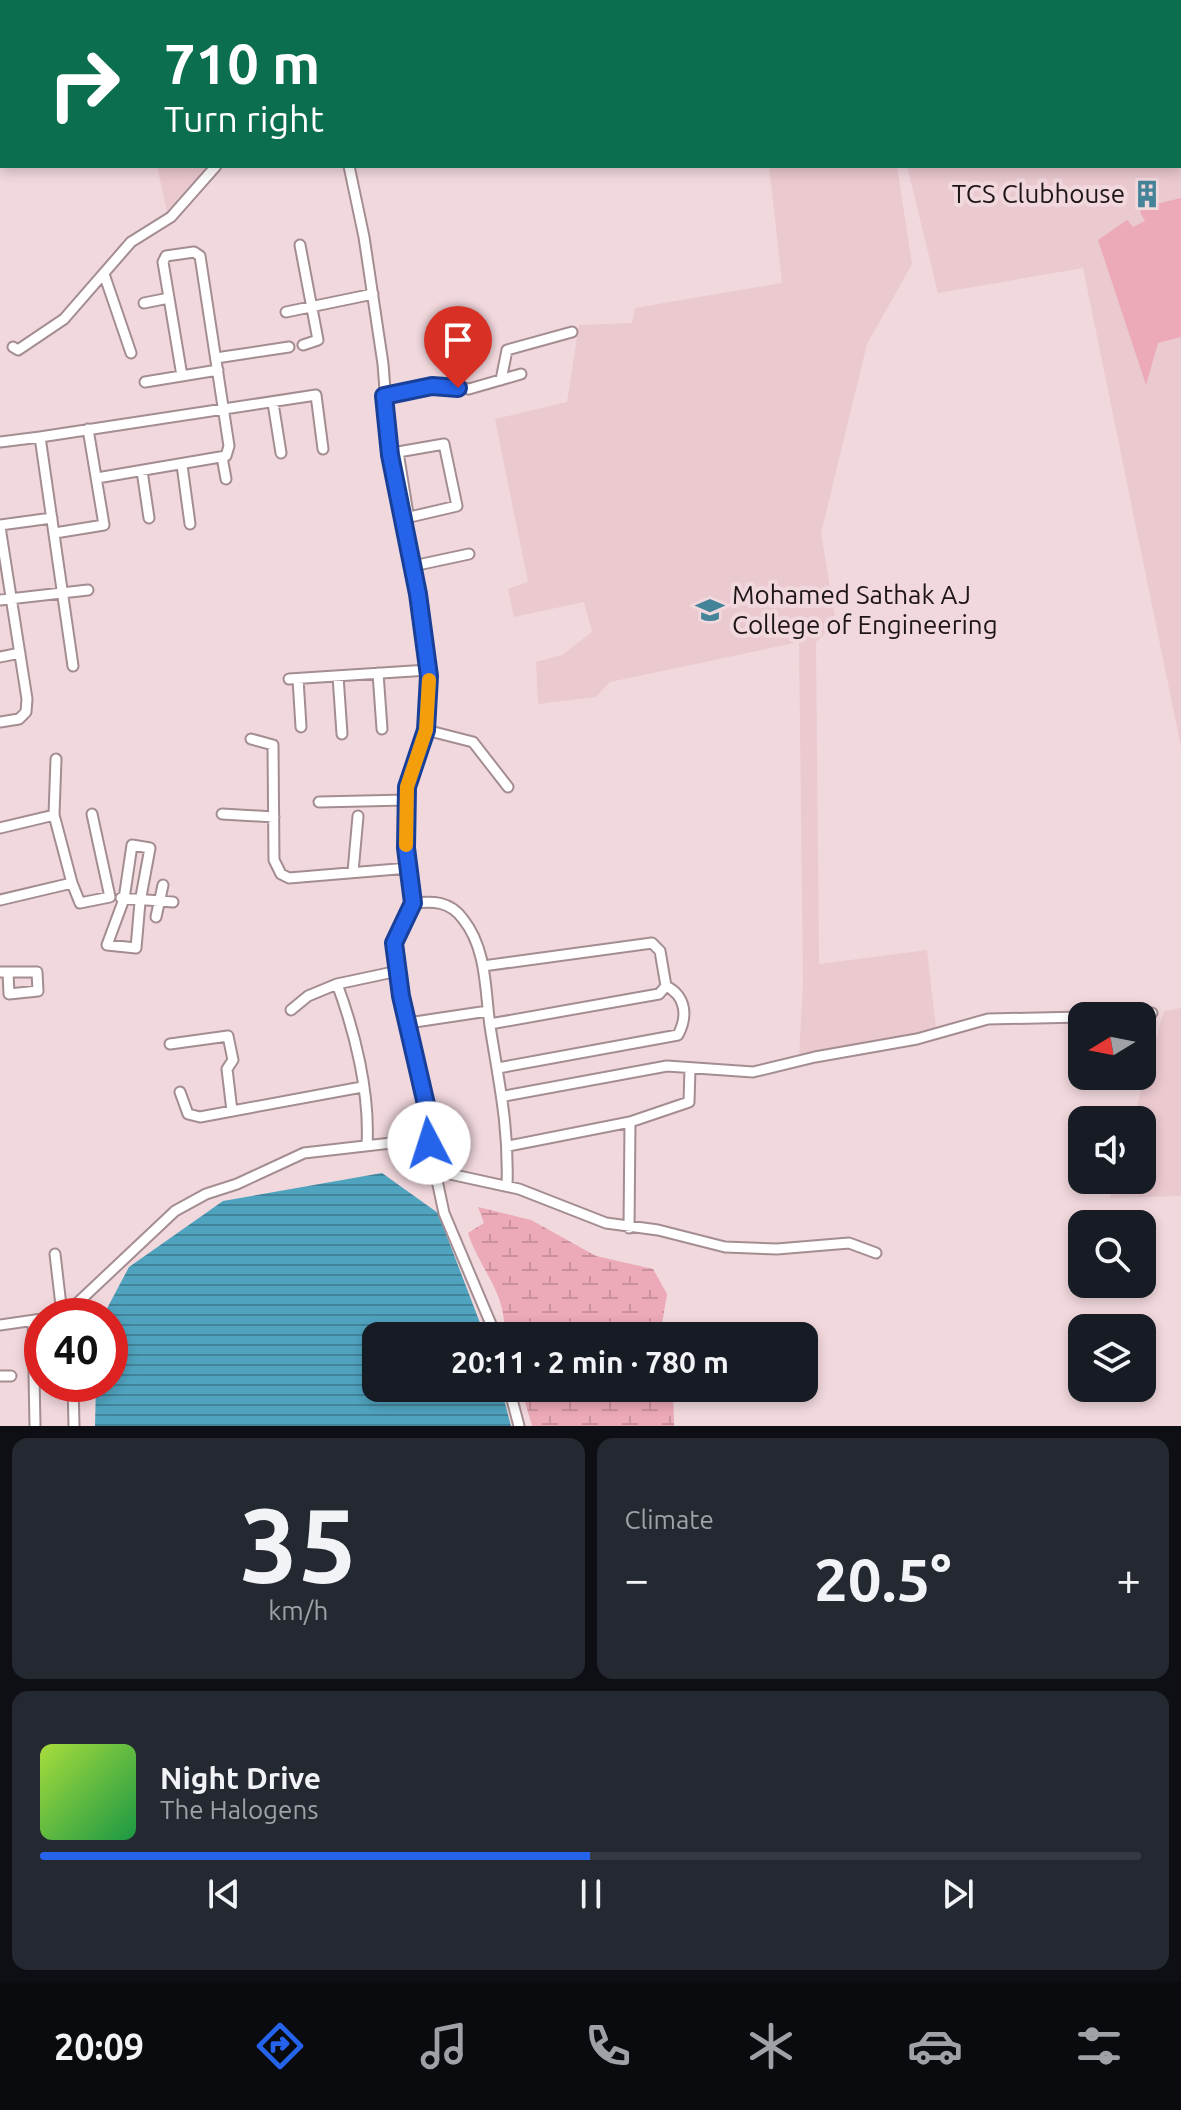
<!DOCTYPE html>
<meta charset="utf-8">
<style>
:root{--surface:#171b24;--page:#242831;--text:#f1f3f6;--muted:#9ea1a6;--line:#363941;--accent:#2563eb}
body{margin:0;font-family:Ubuntu,sans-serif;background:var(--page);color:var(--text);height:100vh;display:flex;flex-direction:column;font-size:30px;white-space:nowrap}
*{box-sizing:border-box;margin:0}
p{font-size:26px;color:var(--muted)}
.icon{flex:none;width:44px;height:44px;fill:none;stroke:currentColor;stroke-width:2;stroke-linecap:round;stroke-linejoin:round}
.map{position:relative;height:1426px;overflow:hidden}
.panel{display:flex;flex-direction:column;gap:12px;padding:12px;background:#0d0f14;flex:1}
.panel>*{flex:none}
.guide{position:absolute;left:0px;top:0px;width:1182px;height:168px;box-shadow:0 4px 12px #0003;background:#0b6e4f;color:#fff;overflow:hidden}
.needle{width:52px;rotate:260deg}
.buttons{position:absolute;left:1068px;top:1002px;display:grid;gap:16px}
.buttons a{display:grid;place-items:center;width:88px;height:88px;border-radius:16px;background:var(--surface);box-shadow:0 4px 12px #0003;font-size:40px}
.speed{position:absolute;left:24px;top:1298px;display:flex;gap:16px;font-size:40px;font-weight:700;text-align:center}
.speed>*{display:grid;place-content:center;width:104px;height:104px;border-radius:50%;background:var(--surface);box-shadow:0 4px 12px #0003;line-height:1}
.speed .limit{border:12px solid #d22;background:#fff;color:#111}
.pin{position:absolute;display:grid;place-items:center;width:68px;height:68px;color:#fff;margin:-82px -34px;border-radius:50% 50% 50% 0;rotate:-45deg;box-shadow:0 0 8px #0007}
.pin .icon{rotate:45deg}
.me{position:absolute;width:88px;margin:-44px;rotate:355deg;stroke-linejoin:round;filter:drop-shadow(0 0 6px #0008)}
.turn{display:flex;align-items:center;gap:28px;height:168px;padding:0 32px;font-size:36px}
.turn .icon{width:104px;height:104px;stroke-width:2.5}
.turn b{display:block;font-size:56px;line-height:68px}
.big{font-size:60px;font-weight:600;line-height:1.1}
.panel .widget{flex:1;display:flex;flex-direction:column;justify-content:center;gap:12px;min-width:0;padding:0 28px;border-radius:16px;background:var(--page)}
.panel .dial{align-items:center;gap:0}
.dial b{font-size:104px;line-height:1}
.song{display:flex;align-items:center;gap:24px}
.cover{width:96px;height:96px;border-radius:12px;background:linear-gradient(135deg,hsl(80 70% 55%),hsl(140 70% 35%))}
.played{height:8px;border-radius:4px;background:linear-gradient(90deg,var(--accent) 50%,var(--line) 50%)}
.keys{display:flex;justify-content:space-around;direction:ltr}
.heat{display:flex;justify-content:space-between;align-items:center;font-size:44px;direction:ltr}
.panel .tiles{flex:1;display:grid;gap:12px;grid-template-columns:1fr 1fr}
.widget:last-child{grid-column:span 2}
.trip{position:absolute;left:362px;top:1322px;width:456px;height:80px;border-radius:16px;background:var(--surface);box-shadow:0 4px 12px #0003;font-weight:600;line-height:80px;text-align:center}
.menu{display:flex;height:128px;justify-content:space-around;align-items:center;background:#090b0e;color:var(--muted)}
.menu .icon{width:56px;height:56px}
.menu .active{color:var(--accent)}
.menu b{font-size:36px;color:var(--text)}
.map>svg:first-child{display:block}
.built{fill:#eac9cf}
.green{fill:#eca9b7}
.wetland{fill:url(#wetland-marsh)}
.water{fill:url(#water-rules)}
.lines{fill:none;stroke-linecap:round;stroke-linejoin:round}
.minor-casing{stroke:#a48d91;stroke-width:13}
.minor{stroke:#fff;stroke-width:9}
.route-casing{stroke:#184099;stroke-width:20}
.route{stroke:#2563eb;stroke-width:14}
.slow{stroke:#f59e0b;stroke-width:14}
.labels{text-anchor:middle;stroke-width:8;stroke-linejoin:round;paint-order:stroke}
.poi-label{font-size:26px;fill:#1e1517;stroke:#f1d8dd;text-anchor:end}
</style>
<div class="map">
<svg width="1181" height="1426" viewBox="0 0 1181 1426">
<defs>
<pattern id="wetland-marsh" width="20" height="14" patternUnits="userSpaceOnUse" patternTransform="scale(2)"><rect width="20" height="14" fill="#eca9b7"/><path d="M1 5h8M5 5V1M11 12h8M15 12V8" fill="none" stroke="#ca919d"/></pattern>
<pattern id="water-rules" width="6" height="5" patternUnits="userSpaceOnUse" patternTransform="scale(2)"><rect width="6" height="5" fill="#50a3bf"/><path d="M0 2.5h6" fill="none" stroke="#42849a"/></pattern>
</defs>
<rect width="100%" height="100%" fill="#f1d8dd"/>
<path class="built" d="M521,0H1181V747L1083,268L938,293L907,166H1180V2Z
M157,166H208L168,217Z
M769,166H897L912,264L867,344L821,533L836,623L816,642L819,964L927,950L936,1029L799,1058L803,984L799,642L610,682L596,697L538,704L536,662L562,655L592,632L584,602L514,617L508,589L528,582L495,419L567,402L579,325L632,323L635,308L782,283Z
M1181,1008V1196L1110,1198L1115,1180H1142V1120H1133L1164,1011Z"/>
<path class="green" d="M1181,198V337L1158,343L1146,385L1098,240L1127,220L1133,227L1145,221L1140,212L1144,207Z"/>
<path class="wetland" d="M478,1207L531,1220L596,1256L653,1269L667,1294L660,1336H504C508,1294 480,1270 468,1233L484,1223Z
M521,1388H673L674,1426H532Z"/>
<path class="water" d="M382,1173L438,1213L485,1336H376V1388H501L511,1426H95L96,1384H110V1316H103L129,1267L223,1201Z"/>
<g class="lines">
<defs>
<path id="minor" d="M304,0L305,2
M817,0V2
M1180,32H1181
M300,245L318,340L303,345
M104,274L131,353
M144,303L169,298
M286,312L373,294
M13,347L18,350L64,319L131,242L171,217L216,166
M216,358L289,347
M501,380L507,350L572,332
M145,382L218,370
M384,396L442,385L469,389L521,374
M273,403L281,453
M0,442L40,437
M222,457L226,479
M182,465L190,524
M142,471L149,518
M97,478L226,456L229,446L200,256L194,252L166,256L163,262L182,376
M401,512L408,514L398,452L444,444L457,506L410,517L408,514
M0,525L52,518
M0,527L27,699L26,712L19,719L0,722
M55,533L104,525L88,429
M413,566L469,554
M0,600L88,590
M0,657L20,653
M73,666L40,437L316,395L323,449
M378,673L382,729
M338,676L342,734
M289,679L428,670
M298,679L301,727
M426,730L473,742L508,787
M251,739L273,745L274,860L281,874L289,878L409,868
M319,802L406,800
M222,814L274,817
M0,828L54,815
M132,845L150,848L140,902L136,948L107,945L124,899Z
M353,872L358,816
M72,883L80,903L110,897L92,814
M121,898L173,902
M0,900L72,883L54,815L56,759
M413,903C433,901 450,901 463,919C487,949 485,990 490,1026C499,1084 509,1125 507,1186
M156,917L163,885
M483,966L652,943L660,951L666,986L659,994L490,1024
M0,972H37L38,991L9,994L8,973
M291,1010L308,996L337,984
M1095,1016L1152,1013
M408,1023L488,1011
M170,1044L228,1036L233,1060L227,1069L232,1111
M498,1068L678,1035C688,1016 686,996 666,986
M180,1092L188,1114L200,1117L362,1087
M505,1096L667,1066L753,1072L815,1057L917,1039L988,1019L1082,1017
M429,1143L444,1213L496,1336
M367,1145C370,1093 355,1032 337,984L398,971
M508,1146L630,1122
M436,1171L519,1189L606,1223L658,1230L725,1247L777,1249L849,1243L876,1253
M629,1228L630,1122L689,1102L690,1068
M55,1254L62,1314
M54,1316L71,1309L175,1211L206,1194L237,1184L304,1153L400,1142L429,1143L428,1113L401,996L394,943L413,903L406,848L407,787L426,730L429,676L418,594L390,455L383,364L364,237L349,166
M33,1321L35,1426
M0,1325L42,1319
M0,1376H11
M73,1384L74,1426
M509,1388L519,1426"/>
</defs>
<use href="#minor" class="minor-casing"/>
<use href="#minor" class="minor"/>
</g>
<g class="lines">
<defs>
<path id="route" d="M429,1143L428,1113L401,996L394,943L413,903L406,848L407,787L426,730L429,676L418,594L390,455L384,396L432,386L458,388"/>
</defs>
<use href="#route" class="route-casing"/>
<use href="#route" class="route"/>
<path class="slow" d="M406,845L407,787L426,730L429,680"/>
</g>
<defs>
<symbol id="building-bare" viewBox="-9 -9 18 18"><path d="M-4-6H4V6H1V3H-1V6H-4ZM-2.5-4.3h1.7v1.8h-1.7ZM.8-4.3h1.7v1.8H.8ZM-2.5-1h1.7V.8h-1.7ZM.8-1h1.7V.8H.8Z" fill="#448398" stroke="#f1d8dd" stroke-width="2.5" paint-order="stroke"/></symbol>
<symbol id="university-bare" viewBox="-9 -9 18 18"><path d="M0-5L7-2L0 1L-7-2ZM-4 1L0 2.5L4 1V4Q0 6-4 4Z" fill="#448398" stroke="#f1d8dd" stroke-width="2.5" paint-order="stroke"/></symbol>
</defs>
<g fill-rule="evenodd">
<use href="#building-bare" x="1127" y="174" width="40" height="40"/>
<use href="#university-bare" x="690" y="590" width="40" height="40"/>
</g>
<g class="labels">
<g class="poi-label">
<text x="1125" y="203">TCS Clubhouse</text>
<text x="732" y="604" text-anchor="start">Mohamed Sathak AJ<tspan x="732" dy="30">College of Engineering</tspan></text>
</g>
</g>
</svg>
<div class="buttons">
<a><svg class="needle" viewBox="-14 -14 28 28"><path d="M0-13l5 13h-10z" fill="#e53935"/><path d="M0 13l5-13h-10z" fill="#9ea1a6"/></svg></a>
<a><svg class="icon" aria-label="sound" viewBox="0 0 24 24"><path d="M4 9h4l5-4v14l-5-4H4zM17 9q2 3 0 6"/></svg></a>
<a><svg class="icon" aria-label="search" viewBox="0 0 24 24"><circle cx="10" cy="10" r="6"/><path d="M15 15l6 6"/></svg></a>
<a><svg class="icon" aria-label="layers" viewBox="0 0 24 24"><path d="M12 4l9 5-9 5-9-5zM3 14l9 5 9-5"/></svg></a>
</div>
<div class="speed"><div class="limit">40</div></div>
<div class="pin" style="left:458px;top:388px;background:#d93025"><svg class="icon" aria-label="arrive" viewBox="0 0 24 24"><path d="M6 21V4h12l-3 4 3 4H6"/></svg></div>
<svg class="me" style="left:429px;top:1143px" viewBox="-20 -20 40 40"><circle r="19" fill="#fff"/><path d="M0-13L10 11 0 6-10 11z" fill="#2563eb"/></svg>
<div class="trip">20:11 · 2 min · 780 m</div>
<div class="guide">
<div class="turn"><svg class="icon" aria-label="right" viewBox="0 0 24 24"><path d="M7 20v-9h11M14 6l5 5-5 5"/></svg><div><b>710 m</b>Turn right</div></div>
</div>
</div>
<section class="panel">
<div class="tiles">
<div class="widget dial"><b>35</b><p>km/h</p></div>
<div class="widget"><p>Climate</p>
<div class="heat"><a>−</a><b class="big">20.5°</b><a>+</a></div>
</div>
<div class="widget">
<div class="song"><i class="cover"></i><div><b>Night Drive</b><p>The Halogens</p></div></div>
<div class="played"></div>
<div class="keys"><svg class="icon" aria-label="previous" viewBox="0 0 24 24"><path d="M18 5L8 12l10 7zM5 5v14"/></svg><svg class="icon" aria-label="pause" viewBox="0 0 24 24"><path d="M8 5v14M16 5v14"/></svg><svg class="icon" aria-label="next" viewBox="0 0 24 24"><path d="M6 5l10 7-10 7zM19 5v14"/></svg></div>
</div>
</div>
</section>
<nav class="menu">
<b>20:09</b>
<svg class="icon active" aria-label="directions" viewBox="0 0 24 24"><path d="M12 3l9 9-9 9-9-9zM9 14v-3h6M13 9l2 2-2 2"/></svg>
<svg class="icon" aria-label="music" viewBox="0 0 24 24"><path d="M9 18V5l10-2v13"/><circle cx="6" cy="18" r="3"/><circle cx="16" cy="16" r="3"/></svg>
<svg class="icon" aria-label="phone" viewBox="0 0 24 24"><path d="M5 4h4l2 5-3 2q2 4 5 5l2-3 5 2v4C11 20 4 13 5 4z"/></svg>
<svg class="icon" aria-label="climate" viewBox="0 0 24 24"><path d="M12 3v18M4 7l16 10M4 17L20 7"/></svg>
<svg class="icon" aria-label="car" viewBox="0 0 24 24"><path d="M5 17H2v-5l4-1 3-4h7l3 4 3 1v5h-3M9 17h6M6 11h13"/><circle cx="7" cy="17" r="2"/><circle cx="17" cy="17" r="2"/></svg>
<svg class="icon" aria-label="filters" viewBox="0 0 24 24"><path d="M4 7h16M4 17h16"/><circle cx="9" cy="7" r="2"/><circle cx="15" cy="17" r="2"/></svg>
</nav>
